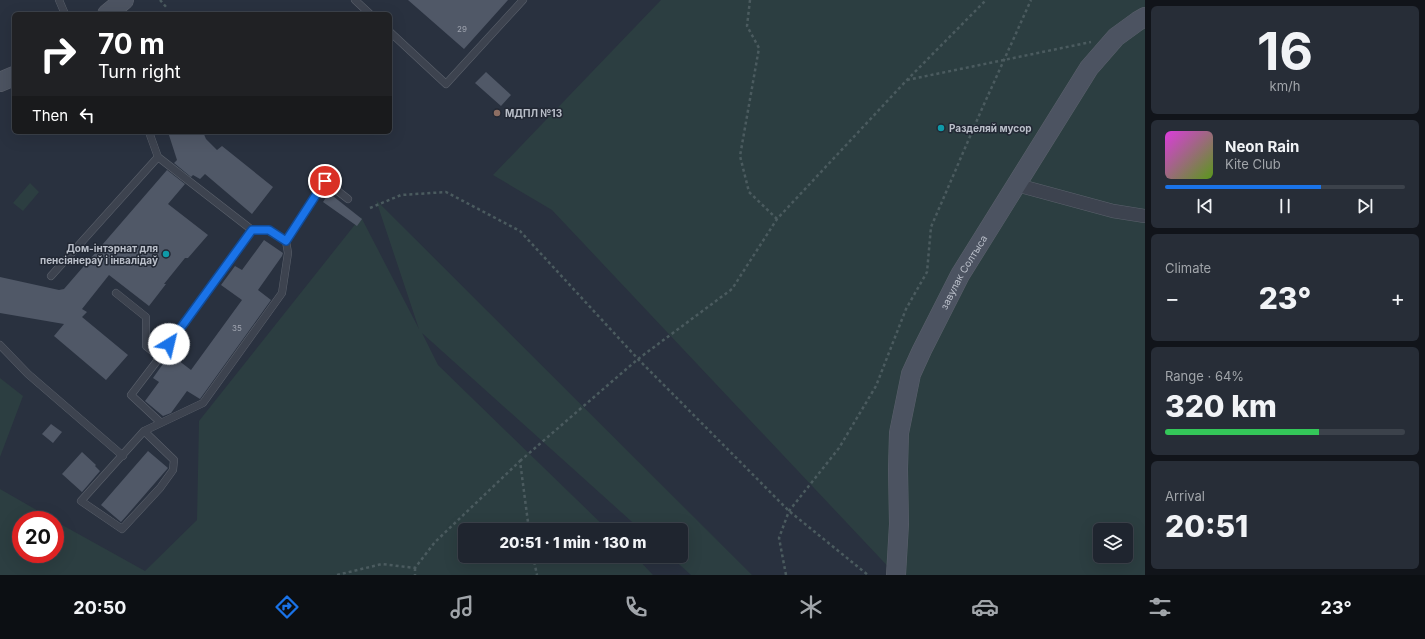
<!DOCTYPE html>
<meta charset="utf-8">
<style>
:root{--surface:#1f252f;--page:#272d37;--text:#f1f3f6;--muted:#a1a5aa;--line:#3c424b;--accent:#1a73e8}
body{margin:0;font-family:Inter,sans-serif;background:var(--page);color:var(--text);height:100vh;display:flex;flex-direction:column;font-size:15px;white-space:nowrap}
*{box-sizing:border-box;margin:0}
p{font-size:13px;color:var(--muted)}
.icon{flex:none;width:22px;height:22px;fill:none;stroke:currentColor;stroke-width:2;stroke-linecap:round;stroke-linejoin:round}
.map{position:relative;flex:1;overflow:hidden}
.sheet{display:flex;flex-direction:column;gap:6px;padding:6px;background:#11141a;width:280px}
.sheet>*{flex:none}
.banner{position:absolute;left:12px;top:12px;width:380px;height:122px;border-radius:6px;box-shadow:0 4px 16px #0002,0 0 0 1px var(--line);background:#202124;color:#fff;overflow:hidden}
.fabs{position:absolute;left:1093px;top:523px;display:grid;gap:8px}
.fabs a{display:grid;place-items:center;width:40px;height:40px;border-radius:6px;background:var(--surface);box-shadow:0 4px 16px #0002,0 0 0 1px var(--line);font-size:20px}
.speed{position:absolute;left:12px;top:511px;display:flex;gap:8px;font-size:20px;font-weight:700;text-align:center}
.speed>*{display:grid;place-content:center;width:52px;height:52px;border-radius:50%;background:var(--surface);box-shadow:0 4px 16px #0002,0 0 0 1px var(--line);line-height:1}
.speed .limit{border:6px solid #d22;background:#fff;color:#111}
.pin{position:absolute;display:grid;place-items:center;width:34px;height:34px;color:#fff;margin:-17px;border:2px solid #fff;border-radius:50%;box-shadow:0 1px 4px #0007}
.me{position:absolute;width:44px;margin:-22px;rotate:36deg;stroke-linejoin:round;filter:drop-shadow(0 0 3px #0008)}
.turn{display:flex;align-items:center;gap:14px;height:84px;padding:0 20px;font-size:18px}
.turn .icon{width:52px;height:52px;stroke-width:2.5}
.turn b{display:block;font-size:28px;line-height:34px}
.then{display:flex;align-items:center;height:38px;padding:0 20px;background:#0003;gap:8px;font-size:15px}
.big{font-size:30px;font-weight:800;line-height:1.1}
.sheet .tile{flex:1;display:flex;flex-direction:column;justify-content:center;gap:6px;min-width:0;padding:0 14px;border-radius:6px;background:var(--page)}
.sheet .dial{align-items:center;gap:0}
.dial b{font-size:52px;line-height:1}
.song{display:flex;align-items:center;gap:12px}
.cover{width:48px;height:48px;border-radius:6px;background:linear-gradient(135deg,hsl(300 70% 55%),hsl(90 70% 35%))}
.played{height:4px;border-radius:2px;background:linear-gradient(90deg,var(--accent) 65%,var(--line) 65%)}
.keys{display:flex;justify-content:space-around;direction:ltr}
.heat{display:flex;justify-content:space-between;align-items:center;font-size:22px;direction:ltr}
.charge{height:6px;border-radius:3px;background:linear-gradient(90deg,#34c759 64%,var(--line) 0)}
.trip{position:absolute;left:458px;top:523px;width:230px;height:40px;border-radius:6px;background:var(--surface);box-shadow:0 4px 16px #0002,0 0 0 1px var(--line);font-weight:800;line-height:40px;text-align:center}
.tab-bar{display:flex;height:64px;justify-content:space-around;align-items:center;background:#0c0f13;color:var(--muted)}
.tab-bar .icon{width:28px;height:28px}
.tab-bar .on{color:var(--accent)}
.tab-bar b{font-size:18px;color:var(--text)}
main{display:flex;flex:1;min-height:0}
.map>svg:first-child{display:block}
.green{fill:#2c3e41;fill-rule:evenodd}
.building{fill:#505867}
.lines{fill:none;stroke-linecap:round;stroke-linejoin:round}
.lane-casing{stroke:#5b616c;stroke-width:8}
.street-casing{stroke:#5b616c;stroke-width:14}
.secondary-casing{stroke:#5b616c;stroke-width:20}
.path{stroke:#4b5b5f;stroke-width:2.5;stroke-dasharray:3 3;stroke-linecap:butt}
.lane{stroke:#3d434f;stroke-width:7}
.street{stroke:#3d434f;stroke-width:13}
.secondary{stroke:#4c5361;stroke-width:19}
.route-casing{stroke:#114b97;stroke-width:10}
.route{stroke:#1a73e8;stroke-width:7}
.education-dot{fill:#8d6e63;stroke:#222834;stroke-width:1.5}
.culture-dot{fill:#0f9aa8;stroke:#222834;stroke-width:1.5}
.labels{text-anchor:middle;stroke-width:3;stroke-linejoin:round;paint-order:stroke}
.number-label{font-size:8px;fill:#a0a5b0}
.poi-label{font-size:10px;font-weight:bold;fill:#babfc9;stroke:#222834;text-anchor:start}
.street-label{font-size:10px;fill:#babfc9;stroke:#222834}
</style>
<main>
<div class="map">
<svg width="1145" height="575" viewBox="0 0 1145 575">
<rect width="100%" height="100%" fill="#29313f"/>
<path class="green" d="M661,0H1145V575H896L552,210L493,175ZM1100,530H1126V556H1100Z
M30,183L39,192L23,211L13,203Z
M376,200L752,575H691L670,556H681V530H641L422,333L438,365L608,530H465V556H635L653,575H0V489L54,520H21V554H55V521L145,571L197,520L199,421L361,217L419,329Z
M0,378L23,396L0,457Z"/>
<path class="building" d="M408,0H508L464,49Z
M486,72L511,95L501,106L475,83Z
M168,132H203L206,139L217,150L222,146L273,187L252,214L205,174L200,179L193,175L191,177L174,163L177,160Z
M167,170L185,184L168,204L208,235L188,258H185L164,284H166L149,306L109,275L82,309L87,312L82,317L128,355L106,380L54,336L64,324L0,313V277L59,290L64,289Z
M329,193L362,219L357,226L323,202Z
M264,240L283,253L282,256L258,290L271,300L200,399L187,391L171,413L163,416L145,401L159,382L153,378L170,354L191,370L242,300L221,285L235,266L242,270Z
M51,424L62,432L53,443L42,434Z
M148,451L168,468L121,522L101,505Z
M82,452L96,465L95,466L100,471L82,492L62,474Z"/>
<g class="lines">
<defs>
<path id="lane" d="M59,0L65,14
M355,0L370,14
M390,32L446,84L523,0
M158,157L252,230L269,231L286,241L325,181L348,199
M51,276L158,157L149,132
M116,293L146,317V346L160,357L252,230
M0,345L28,374L123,456
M160,357L131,395L160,422
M144,431L174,460L173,470L160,488L122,529L81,501Z
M144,431L203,403L282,293L288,253L286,241"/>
<path id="street" d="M1017,185L1113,211L1145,216"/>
<g id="secondary">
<path d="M107,14L124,0"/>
<path d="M0,82L14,76"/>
<path id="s1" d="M896,575L899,524L898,469L899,433L911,374L922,350L960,275L1089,68L1116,37L1138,21L1145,17"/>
</g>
</defs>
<use href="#lane" class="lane-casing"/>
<use href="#street" class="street-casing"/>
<use href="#secondary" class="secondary-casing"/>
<path class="path" d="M160,0L167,8
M750,0L747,26L759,48L740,156L749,192L777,219
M907,80L1091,42
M370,208L401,195L446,192L520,231L638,359L789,511L868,575
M520,461L638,359L732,289L777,219L906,81L986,0
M533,556L537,575
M415,568V575
M337,575L382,564L415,568L435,542L520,461L529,530
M786,575L779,538L789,511L839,448L876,386L906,309L927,272L931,227L981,111L1031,0"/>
<use href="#lane" class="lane"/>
<use href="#street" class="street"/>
<use href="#secondary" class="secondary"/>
</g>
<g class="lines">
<defs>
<path id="route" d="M169,344L252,230H269L286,241L325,181"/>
</defs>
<use href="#route" class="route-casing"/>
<use href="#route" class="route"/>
</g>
<circle class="education-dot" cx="497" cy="113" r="4"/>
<g class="culture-dot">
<circle cx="941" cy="128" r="4"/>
<circle cx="166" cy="254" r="4"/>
</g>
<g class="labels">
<g class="number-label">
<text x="462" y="32">29</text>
<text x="237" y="331">35</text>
</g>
<g class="poi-label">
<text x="505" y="117">МДПЛ №13</text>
<text x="949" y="132">Разделяй мусор</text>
<text x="158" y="252" text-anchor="end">Дом-інтэрнат для<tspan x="158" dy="12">пенсіянераў і інвалідаў</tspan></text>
</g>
<g class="street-label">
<text dy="4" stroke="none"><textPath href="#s1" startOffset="317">завулак Солтыса</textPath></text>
</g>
</g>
</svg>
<div class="fabs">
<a><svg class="icon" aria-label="layers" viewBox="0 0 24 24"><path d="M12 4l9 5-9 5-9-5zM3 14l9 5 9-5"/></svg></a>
</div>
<div class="speed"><div class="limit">20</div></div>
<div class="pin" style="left:325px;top:181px;background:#d93025"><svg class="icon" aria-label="arrive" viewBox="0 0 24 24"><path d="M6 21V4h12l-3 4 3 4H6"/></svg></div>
<svg class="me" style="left:169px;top:344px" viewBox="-20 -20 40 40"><circle r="19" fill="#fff"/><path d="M0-13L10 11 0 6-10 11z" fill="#1a73e8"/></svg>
<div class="trip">20:51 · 1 min · 130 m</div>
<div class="banner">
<div class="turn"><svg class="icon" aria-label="right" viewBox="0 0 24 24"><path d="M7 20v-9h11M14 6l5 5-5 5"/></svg><div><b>70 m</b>Turn right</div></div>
<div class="then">Then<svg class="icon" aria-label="left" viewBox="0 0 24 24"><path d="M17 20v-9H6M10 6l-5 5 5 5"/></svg></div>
</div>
</div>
<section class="sheet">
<div class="tile dial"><b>16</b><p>km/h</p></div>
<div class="tile">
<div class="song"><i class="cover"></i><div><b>Neon Rain</b><p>Kite Club</p></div></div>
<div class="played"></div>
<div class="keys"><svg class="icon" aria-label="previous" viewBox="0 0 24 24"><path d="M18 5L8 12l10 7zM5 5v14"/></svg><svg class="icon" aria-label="pause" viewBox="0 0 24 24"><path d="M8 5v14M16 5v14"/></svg><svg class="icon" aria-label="next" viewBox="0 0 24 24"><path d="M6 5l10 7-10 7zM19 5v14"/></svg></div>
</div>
<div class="tile"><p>Climate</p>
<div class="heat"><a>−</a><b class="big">23°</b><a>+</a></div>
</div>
<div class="tile"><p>Range · 64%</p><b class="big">320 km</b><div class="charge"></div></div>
<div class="tile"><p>Arrival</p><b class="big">20:51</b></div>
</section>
</main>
<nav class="tab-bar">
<b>20:50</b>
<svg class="icon on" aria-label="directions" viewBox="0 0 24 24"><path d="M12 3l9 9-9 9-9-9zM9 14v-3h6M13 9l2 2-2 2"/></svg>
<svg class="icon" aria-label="music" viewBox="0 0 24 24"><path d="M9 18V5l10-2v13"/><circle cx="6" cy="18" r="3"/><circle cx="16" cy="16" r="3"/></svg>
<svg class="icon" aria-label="phone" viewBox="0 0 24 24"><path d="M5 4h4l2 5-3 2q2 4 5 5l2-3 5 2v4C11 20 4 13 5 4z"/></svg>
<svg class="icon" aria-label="climate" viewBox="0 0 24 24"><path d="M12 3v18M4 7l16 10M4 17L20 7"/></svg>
<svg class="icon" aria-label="car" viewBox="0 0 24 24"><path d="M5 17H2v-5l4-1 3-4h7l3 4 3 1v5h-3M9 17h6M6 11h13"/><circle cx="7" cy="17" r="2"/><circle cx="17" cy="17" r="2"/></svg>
<svg class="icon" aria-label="filters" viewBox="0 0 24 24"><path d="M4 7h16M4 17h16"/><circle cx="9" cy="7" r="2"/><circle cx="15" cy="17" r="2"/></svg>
<b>23°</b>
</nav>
